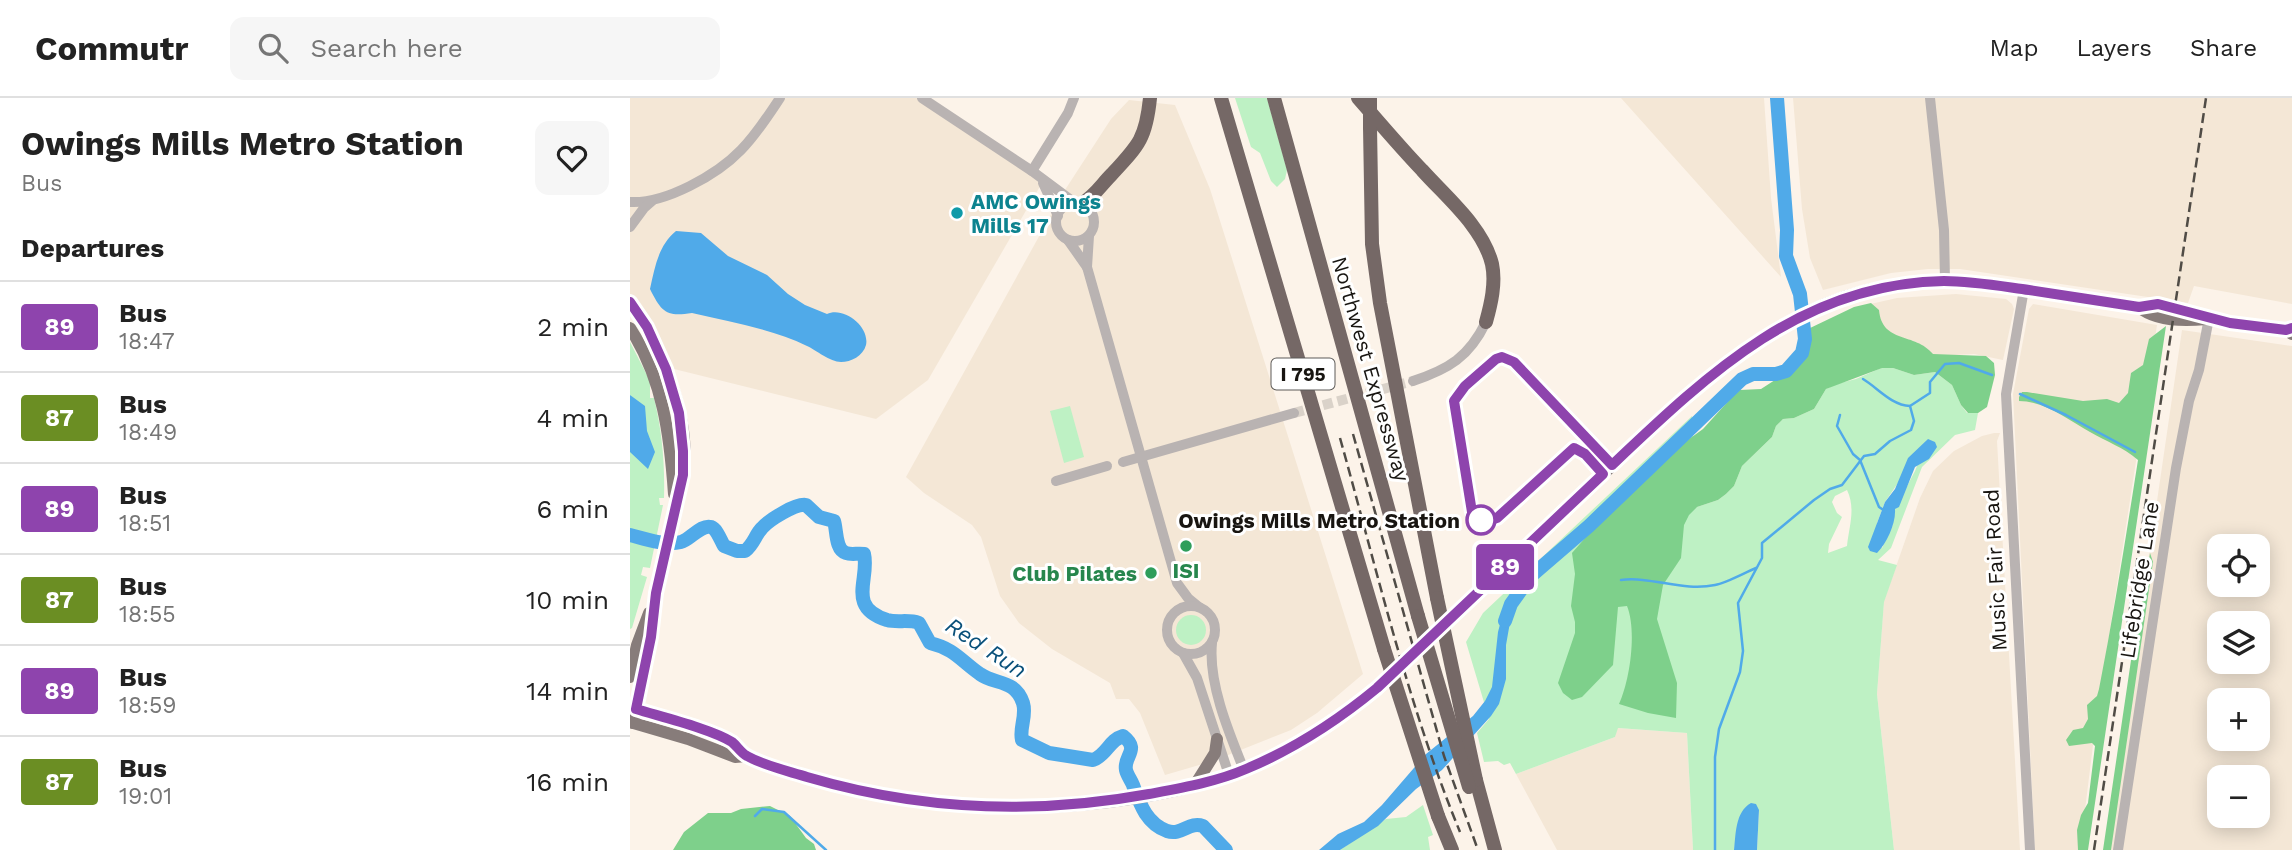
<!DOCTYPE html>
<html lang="en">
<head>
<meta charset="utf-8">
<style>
	:root { --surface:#fff; --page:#f6f6f6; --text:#222; --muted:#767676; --line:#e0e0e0 }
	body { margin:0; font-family:"Work Sans",sans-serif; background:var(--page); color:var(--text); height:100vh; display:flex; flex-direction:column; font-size:26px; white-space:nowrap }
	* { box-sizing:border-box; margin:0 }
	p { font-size:23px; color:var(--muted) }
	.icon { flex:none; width:38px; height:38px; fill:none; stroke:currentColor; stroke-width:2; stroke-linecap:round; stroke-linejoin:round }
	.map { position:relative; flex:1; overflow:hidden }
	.details { display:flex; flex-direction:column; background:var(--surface); width:630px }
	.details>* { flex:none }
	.badge { padding:0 14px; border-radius:5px; font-size:24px; line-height:46px }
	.tools { position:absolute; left:1577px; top:436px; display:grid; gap:14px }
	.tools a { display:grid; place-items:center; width:63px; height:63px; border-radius:14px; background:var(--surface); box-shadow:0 4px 18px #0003; font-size:35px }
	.map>.badge { position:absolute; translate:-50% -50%; box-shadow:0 0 0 4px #fff }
	h2 { padding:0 21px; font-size:26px; line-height:63px }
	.round { display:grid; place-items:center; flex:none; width:74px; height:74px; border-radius:14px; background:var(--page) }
	.overview { display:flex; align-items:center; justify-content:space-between; height:119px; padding:0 21px }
	h1 { font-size:33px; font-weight:700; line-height:52px }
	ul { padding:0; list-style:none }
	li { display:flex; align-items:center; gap:21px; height:91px; padding:0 21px; border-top:2px solid var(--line) }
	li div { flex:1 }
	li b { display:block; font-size:26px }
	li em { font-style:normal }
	li .badge { min-width:77px; font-weight:700; text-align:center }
	header { display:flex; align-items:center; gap:42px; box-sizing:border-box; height:98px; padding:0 35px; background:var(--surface); border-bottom:2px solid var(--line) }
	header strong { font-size:33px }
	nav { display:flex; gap:38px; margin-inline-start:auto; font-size:24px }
	.search { width:490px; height:63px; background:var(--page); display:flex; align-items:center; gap:18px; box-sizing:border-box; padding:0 24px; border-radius:14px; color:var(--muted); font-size:26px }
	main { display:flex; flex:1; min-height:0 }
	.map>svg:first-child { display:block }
	.built { fill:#f4e7d6; fill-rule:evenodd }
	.green { fill:#bef1c4; fill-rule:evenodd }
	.forest { fill:#7ed08b }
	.water { fill:#50aae9 }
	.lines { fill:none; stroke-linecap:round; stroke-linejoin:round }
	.stream { stroke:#50aae9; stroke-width:2.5 }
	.river { stroke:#50aae9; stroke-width:14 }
	.minor-tunnel { stroke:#dad2c9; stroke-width:10; stroke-dasharray:10 5; stroke-linecap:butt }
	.minor { stroke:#b9b3b2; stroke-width:10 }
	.major { stroke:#877c7a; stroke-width:12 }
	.highway { stroke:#756866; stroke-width:14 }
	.rail { stroke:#504c46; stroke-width:2.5; stroke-dasharray:10 5; stroke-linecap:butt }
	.highway-bridge { stroke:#756866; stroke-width:14 }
	.line-casing { stroke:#fff; stroke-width:16 }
	.line { stroke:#8e44ad; stroke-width:10 }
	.culture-dot { fill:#0f9aa8; stroke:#fff; stroke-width:2.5 }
	.stop-dot { fill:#fff; stroke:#8e44ad; stroke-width:3.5 }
	.leisure-dot { fill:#2e9e5b; stroke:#fff; stroke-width:2.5 }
	.labels { text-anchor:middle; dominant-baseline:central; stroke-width:6; stroke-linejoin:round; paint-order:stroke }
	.shield { fill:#fff; stroke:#5d5b58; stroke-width:2 }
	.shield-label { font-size:19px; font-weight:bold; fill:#181511 }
	.culture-label { font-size:21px; font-weight:bold; fill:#0d838f; stroke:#fff; text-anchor:start }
	.street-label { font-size:21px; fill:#181511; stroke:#fff }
	.stop-label { font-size:21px; font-weight:bold; fill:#181511; stroke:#fff; text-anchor:end }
	.leisure-label { font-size:21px; font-weight:bold; fill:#27864d; stroke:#fff }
	.water-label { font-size:23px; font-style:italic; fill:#09507a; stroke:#fff }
</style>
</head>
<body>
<header>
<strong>Commutr</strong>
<div class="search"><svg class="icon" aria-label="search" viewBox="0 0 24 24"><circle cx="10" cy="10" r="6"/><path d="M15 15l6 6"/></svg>Search here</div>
<nav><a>Map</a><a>Layers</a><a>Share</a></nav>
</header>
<main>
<section class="details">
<div class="overview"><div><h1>Owings Mills Metro Station</h1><p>Bus</p></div><a class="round"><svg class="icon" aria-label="heart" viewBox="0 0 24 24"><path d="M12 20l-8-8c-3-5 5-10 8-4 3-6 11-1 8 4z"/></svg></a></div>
<h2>Departures</h2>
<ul>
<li><span class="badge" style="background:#8e44ad;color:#fff">89</span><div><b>Bus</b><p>18:47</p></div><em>2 min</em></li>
<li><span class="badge" style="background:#6b8e23;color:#fff">87</span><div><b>Bus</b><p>18:49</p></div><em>4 min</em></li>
<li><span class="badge" style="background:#8e44ad;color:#fff">89</span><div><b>Bus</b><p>18:51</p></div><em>6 min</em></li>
<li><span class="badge" style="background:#6b8e23;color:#fff">87</span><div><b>Bus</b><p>18:55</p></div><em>10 min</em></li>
<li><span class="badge" style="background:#8e44ad;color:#fff">89</span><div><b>Bus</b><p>18:59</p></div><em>14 min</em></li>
<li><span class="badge" style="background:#6b8e23;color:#fff">87</span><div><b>Bus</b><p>19:01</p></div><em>16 min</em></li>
</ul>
</section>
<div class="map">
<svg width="1662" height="752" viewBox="0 0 1662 752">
	<rect width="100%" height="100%" fill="#fcf3e9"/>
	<!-- built -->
	<g class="built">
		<path d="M0 0H299L416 78 298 282 246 321 40 270 0 199Z"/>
		<path d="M991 0H1134L1141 100 1151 179Z"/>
		<path d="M1163 0H1662V206L1564 188 1558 205 1330 171H1298L1261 175 1193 192 1180 160 1172 111Z"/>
		<path d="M499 2 545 7 580 91 733 576 687 615 661 632 583 663 535 677 510 615 499 601H486L480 585 422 551 389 525 370 498 351 439 342 427 294 395 276 379 433 95 481 21Z"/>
		<path d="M1326 196 1376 201 1382 206 1384 211 1373 262 1344 256 1230 262 1236 207 1267 200Z"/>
		<path d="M1403 206 1527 227 1466 623 1450 752H1405L1383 296 1399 211Z"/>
		<path d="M1552 232 1662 248V752H1476ZM1589 448H1628V486H1589ZM1589 525H1628V564H1589ZM1589 602H1628V640H1589ZM1589 679H1628V718H1589Z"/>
		<path d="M1364 335H1370L1367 343 1390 752H1264L1247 596 1254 503 1290 400 1303 373 1324 353 1352 338Z"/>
		<path d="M987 630 1057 635 1063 752H927L886 676 985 639Z"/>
	</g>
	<!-- green -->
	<g class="green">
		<path d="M605 0H637L657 72 655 81 647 89 641 83 630 55 621 49Z"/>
		<path d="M0 244 20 283V300H24C32 333 35 365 34 400H29L30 407H33L20 470 13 469 11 477 17 479 2 530 0 531V307L5 303 0 297Z"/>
		<path d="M1251 270H1263L1284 277 1305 274 1322 287 1331 307 1337 315H1348L1345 332 1325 337 1292 369 1261 450 1248 462 1267 467 1254 504 1247 596 1264 752H1127L1129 712 1109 720 1104 752H1063L1057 635 988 630 985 639 886 676 880 665 874 667 868 663 854 664 847 635 859 621 836 544 853 515 1062 318 1067 409 1088 402 1096 396 1104 388 1112 368 1142 339 1146 328 1153 321 1164 320 1184 311 1196 291 1206 286 1226 281ZM1298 341 1285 373 1265 411 1262 429 1252 450 1247 425 1255 404ZM1217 392C1226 411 1219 428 1217 448L1198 455 1199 446 1212 419 1207 415 1202 404 1205 398Z"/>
		<path d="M440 308 454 359 434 365 420 313Z"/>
		<circle cx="561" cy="532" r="15"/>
		<path d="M793 707 803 737 798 739 800 752H710L756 721 776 719Z"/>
	</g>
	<!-- forest -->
	<g class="forest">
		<path d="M1241 205 1249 212C1252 246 1285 234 1303 256L1356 258 1364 265 1365 277 1357 309 1348 315H1338L1331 307 1322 287 1305 274 1284 277 1263 270H1252L1196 291 1184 311 1164 320 1153 321 1146 328 1142 339 1112 368 1104 388 1096 396 1088 402 1067 409 1059 417 1054 427 1051 460 1033 487 1027 521 1047 585 1046 620 1018 615 989 606C1000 582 1007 533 997 508L988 509 983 567 952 599 942 602 933 595 928 585 945 535V524L941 508 945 476 942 455 985 406 1001 394 1016 372 1073 331 1102 299 1110 292 1131 291 1167 268 1174 259 1178 231 1224 209Z"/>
		<path d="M1536 228 1458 752H1448L1447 732 1451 717 1458 705 1465 648 1462 645 1439 648 1436 642 1443 632 1453 630 1458 621 1457 607 1467 598 1469 591C1484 515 1496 438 1508 362 1493 349 1477 344 1460 334 1438 322 1415 303 1389 303V299L1392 294H1397L1453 303 1477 301 1489 305 1498 295 1501 275 1513 267 1519 241Z"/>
		<path d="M1520 455 1523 464 1481 752H1473L1504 542 1509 526Z"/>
		<path d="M140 708 160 718 176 740 184 746 186 752H43L54 734 78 715H101L111 711Z"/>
	</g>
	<!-- water -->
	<g class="water">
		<path d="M46 133 71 135 98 158 137 177 158 196 175 207 197 216C213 208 240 228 236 247 233 258 221 264 211 264 200 264 186 252 177 248 142 231 100 224 62 215 37 219 32 215 20 191 25 169 28 148 46 133Z"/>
		<path d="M0 297 15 308 17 333 25 354 18 371 0 354Z"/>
		<path d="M1298 341 1305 344 1307 349 1299 361 1285 369 1269 409 1265 411C1266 425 1257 445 1247 455L1240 453 1238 449 1255 404 1265 391 1278 360Z"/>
		<path d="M881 506 882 513 876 547V581L869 606 861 618 812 672 786 691 748 728 710 752H689L708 736 734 724 752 707 796 656 843 618 855 603 862 589 868 534 874 511Z"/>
		<path d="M1121 705 1126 706 1129 712 1127 752H1104C1106 736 1105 714 1121 705Z"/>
	</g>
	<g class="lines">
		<!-- stream -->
		<g class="stream">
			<path d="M1233 281C1248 290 1261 307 1280 308"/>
			<path d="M1390 296 1436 317 1505 354"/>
			<path d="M1210 317 1207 328 1223 356 1230 362 1249 409 1255 413"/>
			<path d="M991 482C1022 478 1053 494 1085 487 1096 485 1114 475 1126 470"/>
			<path d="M125 718 132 711 154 714 196 752"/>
			<path d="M1085 752V659L1089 631 1110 574 1113 553 1108 505 1132 460V445L1184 402 1200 391 1212 387 1234 358 1245 356 1260 343 1281 332 1284 323 1280 308 1300 295V284L1315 266 1329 265 1362 277"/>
		</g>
		<!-- river -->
		<g class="river">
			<path d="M0 437C15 441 35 448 51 444 60 442 71 426 81 429 87 431 91 443 94 448L107 453H115C124 446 125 437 132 430 139 422 166 405 176 407L189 419 204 423C207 432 205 452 216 455 221 457 228 455 234 456 240 481 216 509 257 522 268 525 278 521 289 525L300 545C325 551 331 563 350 576 365 587 385 581 393 605 397 618 389 630 392 642L419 655 463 662C477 657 479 642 493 638 511 652 493 658 496 672 497 677 501 682 503 687 510 706 516 725 537 733 552 738 559 723 573 728L596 752"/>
			<path d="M875 523 881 506 901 478 959 428 1112 281 1123 276H1146L1156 273 1172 255 1175 241 1170 196 1156 158 1157 132 1147 0"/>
		</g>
		<!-- minor-tunnel -->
		<path class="minor-tunnel" d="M664 315 783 283"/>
		<!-- minor -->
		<g class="minor">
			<path d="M292 0 402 73 445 105"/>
			<path d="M1300 0 1314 132 1315 183"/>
			<path d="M402 73 438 15 444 0"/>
			<path d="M413 85 428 118"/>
			<path d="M0 104C35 106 87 77 111 52 126 37 138 18 150 0"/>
			<circle cx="445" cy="124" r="19"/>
			<path d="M0 129 14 110 22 103"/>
			<path d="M459 138 457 169 547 485 558 500 569 509"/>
			<path d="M438 142 457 169"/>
			<path d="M1394 191 1376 296 1400 752"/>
			<path d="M783 283C819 271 839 259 856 224"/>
			<path d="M493 364 664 315"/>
			<path d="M426 383 477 368"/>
			<circle cx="561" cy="532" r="24"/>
			<path d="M582 545C578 585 599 635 614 672"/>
			<path d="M553 555 567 580 599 677"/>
			<path d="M1488 752 1546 370 1559 303 1569 272 1579 220"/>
		</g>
		<!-- major -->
		<g class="major">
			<path d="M0 204C33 248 62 324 53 379 46 418 33 455 27 494 19 538 13 582 3 625"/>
			<path d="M1509 209C1525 223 1556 223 1576 221"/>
			<path d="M0 230C33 281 40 338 44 396"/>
			<path d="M0 579 7 547 19 515"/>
			<path d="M0 609C32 619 68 627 97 642 105 646 110 653 117 658 129 665 145 668 158 672 216 693 280 705 342 708 430 713 529 704 612 673 702 639 769 570 837 505 893 452 949 399 1005 346 1072 282 1145 215 1238 192 1327 170 1421 195 1509 209L1529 206 1599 225 1656 232 1662 236"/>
			<path d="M0 624 58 641 105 659 116 658"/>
			<path d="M565 687 585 655 587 641"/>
		</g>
		<!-- highway -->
		<g class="highway">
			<path d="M591 0 754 551"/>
			<path d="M644 0 788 518"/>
			<path d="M728 0C749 24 770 49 792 72 816 99 853 129 862 166 866 185 861 206 856 224"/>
			<path d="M740 29 742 146 750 205 807 500"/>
			<path d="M451 106C465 98 471 87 482 76 509 47 516 40 520 0"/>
			<path d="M846 682 865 752"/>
			<path d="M808 718 822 752"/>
		</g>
		<!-- rail -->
		<g class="rail">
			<path d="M723 336 814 658 848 752"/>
			<path d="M710 340C747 472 778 608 830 734"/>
			<path d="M1464 752 1576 0"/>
		</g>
		<!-- highway-bridge -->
		<g class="highway-bridge">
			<path d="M740 0V29"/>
			<path d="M807 500 846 682"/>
			<path d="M788 518 839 689"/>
			<path d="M754 551 808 718"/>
		</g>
	</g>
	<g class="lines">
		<!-- line casing -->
		<g class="line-casing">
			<path id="line" d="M0 204 17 229 36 271 49 315 53 353V377L26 495 21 539 6 611C32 619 81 631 102 644 107 648 111 655 117 658 135 668 158 673 177 679 289 712 405 717 519 696 551 690 586 684 616 671 664 651 707 623 747 590L973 376 955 356 944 350 867 420C856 425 850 421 842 414L824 303 835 288 866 261 872 259 884 264 982 367C1078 276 1173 185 1314 183 1342 183 1370 188 1399 192 1436 198 1472 203 1509 209L1528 206 1600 225 1656 232 1662 230"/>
		</g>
		<!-- line -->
		<use href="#line" class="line"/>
	</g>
	<!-- markers -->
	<circle class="culture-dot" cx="327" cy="115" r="7"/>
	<circle class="stop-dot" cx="851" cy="422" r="14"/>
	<g class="leisure-dot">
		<circle cx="556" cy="448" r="7"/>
		<circle cx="521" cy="475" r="7"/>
	</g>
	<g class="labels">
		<!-- shield labels -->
		<rect class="shield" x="641.5" y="260.5" width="63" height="31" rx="5"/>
		<g class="shield-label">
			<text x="673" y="276">I 795</text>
		</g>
		<!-- culture labels -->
		<g class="culture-label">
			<text x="341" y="103">AMC Owings<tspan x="341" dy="24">Mills 17</tspan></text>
		</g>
		<!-- street labels -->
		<g class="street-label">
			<text transform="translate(741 271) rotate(74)">Northwest Expressway</text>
			<text transform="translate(1365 472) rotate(-93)">Music Fair Road</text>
			<text transform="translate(1509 482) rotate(-81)">Lifebridge Lane</text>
		</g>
		<!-- stop labels -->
		<g class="stop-label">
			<text x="830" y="422">Owings Mills Metro Station</text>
		</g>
		<!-- leisure labels -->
		<g class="leisure-label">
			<text x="556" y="472">ISI</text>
			<text x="507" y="475" text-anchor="end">Club Pilates</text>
		</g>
		<!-- water labels -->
		<g class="water-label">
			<text transform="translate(356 550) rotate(33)">Red Run</text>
		</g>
	</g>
</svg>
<div class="tools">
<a><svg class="icon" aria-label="locate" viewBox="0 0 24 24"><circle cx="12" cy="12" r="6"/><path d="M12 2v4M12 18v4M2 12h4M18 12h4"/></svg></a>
<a><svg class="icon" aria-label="layers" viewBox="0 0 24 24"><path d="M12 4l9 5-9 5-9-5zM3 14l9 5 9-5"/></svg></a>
<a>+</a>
<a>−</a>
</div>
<b class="badge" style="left:875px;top:469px;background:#8e44ad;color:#fff">89</b>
</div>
</main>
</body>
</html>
